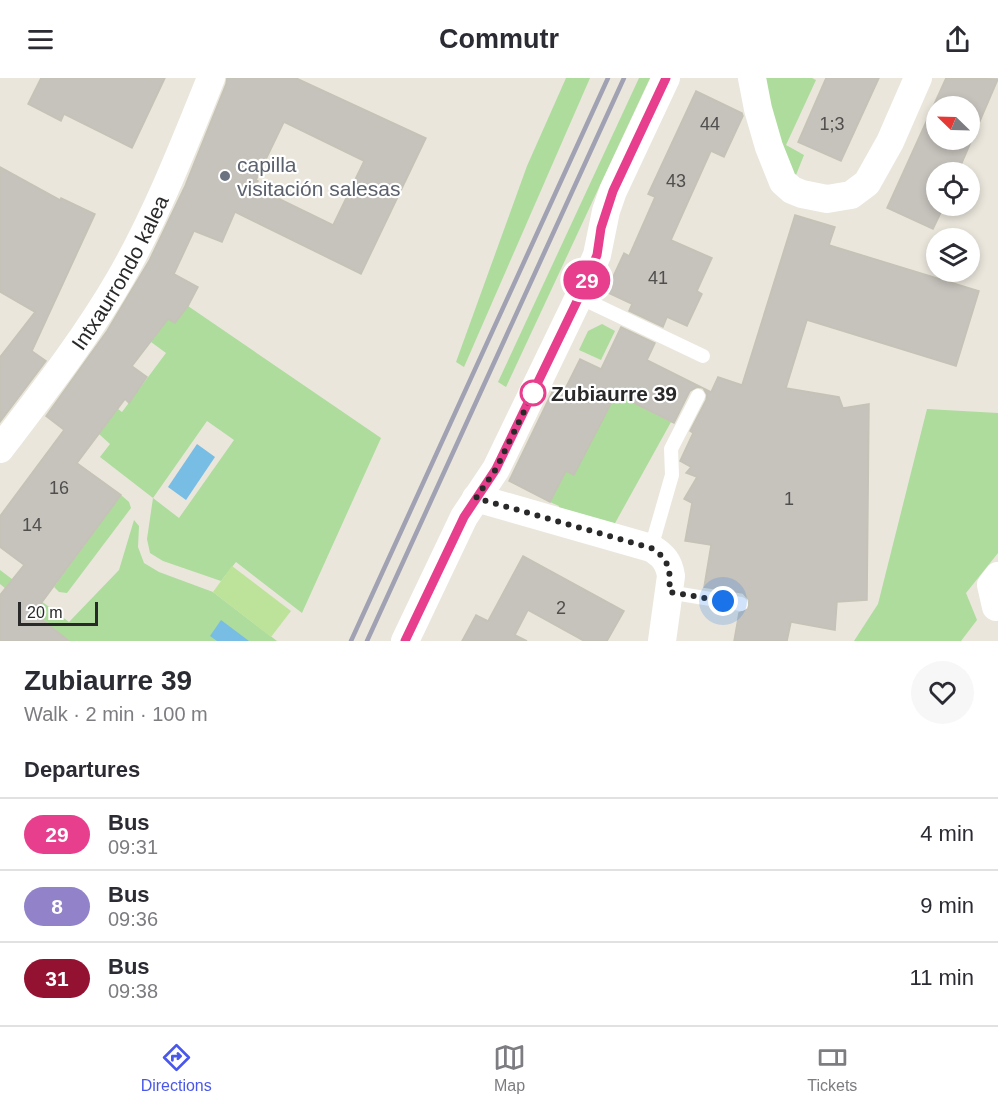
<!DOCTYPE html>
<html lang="en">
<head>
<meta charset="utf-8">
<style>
	:root { --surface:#fff; --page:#f7f7f7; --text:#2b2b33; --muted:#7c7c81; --line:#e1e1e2; --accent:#4a58ea }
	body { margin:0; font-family:Arial,sans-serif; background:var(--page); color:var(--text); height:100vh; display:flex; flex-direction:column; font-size:22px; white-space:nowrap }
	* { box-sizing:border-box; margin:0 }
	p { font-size:20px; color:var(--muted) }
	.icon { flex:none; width:33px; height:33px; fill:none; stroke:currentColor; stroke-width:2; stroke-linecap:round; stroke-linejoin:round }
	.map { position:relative; height:563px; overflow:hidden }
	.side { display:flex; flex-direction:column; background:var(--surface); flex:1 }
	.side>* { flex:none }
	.badge { padding:0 12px; border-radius:20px; font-size:21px; line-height:39px }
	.needle { width:39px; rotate:293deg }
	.buttons { position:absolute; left:926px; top:18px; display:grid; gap:12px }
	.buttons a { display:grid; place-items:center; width:54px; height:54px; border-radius:50%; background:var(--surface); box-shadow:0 3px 9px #0003; font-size:30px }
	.scale { position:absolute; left:18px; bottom:15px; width:80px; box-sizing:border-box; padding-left:6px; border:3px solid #292929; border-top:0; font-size:16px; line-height:21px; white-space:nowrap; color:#292929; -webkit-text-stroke:4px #fff; paint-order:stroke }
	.you { position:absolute; width:30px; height:30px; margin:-15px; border:4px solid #fff; border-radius:50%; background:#1a73e8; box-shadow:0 0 0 9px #1a73e833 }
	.map>.badge { position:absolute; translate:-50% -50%; box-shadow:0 0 0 3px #fff }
	h2 { padding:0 24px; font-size:22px; line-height:54px }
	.round { display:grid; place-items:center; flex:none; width:63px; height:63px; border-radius:32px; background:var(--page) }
	.overview { display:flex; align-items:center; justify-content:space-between; height:102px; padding:0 24px }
	h1 { font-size:28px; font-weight:700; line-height:45px }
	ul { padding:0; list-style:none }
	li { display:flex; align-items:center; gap:18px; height:72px; padding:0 24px; border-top:2px solid var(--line) }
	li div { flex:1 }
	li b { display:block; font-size:22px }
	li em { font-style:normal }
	li .badge { min-width:66px; font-weight:700; text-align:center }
	header { display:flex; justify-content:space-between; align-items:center; height:78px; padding:0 24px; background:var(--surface); font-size:27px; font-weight:700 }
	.menu { display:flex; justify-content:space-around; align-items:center; height:84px; border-top:2px solid var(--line); background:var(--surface); font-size:16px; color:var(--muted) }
	.menu a { display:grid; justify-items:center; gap:3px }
	.menu .on { color:var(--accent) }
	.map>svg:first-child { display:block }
	.green { fill:#addc9d; fill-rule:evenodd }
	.pitch { fill:#bde39a }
	.water { fill:#78bde4 }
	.building { fill:#c6c2bc; stroke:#c5c2b6; stroke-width:1.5; fill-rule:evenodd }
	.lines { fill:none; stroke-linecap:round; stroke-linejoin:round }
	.lane { stroke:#fff; stroke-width:14 }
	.street { stroke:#fff; stroke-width:28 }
	.rail { stroke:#a0a1b2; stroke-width:4.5 }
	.line-casing { stroke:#fff; stroke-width:14 }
	.line { stroke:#e73f8d; stroke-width:9 }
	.walk { stroke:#292929; stroke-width:6; stroke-dasharray:0 10.8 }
	.worship-dot { fill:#6b7280; stroke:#fff; stroke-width:2 }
	.stop-dot { fill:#fff; stroke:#e73f8d; stroke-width:3 }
	.labels { text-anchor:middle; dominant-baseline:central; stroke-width:4.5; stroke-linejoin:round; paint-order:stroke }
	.number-label { font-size:18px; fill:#504f4e }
	.worship-label { font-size:21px; fill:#5b616d; stroke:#fff; text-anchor:start }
	.street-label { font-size:21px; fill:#292929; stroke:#fff }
	.stop-label { font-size:21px; font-weight:bold; fill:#292929; stroke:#fff; text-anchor:start }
</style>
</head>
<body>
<header><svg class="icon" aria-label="menu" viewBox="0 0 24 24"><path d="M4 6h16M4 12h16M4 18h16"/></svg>Commutr<svg class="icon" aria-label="share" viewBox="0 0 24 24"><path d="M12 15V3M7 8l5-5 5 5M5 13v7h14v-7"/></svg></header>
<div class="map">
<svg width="998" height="563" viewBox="0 0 998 563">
	<rect width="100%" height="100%" fill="#eae6dc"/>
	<!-- green -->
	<g class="green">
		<path d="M566 0H590L464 289 456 284 527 88Z"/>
		<path d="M639 0H650L506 309 498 304Z"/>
		<path d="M759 0H812L816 2 786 67 804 77 794 102Z"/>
		<path d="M188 228 381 360 302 535 236 484 221 503 163 483 150 475 147 461 153 420 100 379 110 366 99 356 118 331 122 334 166 275 151 264 168 241 175 245ZM207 343 234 362 179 440 153 420Z"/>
		<path d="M602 246 615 253 601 282 579 272 588 253Z"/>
		<path d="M621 305 626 321 671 344 614 447 558 431 559 428 550 424 566 393 574 397 592 361 593 330 606 336Z"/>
		<path d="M927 331 998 335V475L966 515 977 542 961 563H854L878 526Z"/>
		<path d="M121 417 129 424 131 430 67 515 59 514 54 509Z"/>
		<path d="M134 442 139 448 138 469 144 485 159 494 213 514 277 563H69L0 506V492L69 544 119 492Z"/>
	</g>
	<!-- pitch -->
	<path class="pitch" d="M232 488 291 533 271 559 213 514Z"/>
	<!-- water -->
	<g class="water">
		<path d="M197 366 215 379 186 422 168 409Z"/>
		<path d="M221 542 249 563H217L210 558Z"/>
	</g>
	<!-- building -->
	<g class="building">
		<path d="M41 0H165L132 70 64 36 61 43 28 26Z"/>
		<path d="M227 0H296L426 60 361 196 235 134 222 164 194 153 174 196 198 209 188 228 175 245 168 241 132 288 147 299 129 325 125 321 77 385 121 417 34 535 69 563H0V517L24 487 0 469V438L64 352 46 338 107 253 149 183 185 108 226 6ZM284 44 364 83 333 147 255 109 258 103 256 102Z"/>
		<path d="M826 0H879L841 83 798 64Z"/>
		<path d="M946 0 998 1 958 94H936V128H944L933 151 887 130ZM936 28H969V62H936Z"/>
		<path d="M696 13 742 35 743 38 724 79 711 73 671 162 712 180 697 213 702 216 687 248 667 239 663 249 629 233 632 226 606 214 624 175 629 178 655 119 648 116Z"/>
		<path d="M0 89 60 122 61 120 95 136 32 273 46 283 0 344V279L35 234 0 214Z"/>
		<path d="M795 137 835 149 829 167 979 213 956 288 807 242 786 310 839 319 843 330 869 326 867 522 837 524 835 552 791 544 787 563H734L739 535 748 531 749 522 743 515 704 509 711 467 685 463 692 425 684 421 697 399 686 395 691 389 680 383 693 355 690 353 706 322 707 317 703 310 697 309 690 313 674 345 616 316 574 397 566 393 550 424 509 403 554 310 563 315 580 281 601 291 621 249 655 265 647 282 711 314 718 299 742 307Z"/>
		<path d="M523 478 624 533 607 563H584L528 532 515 557 527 563H462L476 537 488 543Z"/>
	</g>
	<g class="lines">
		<!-- lane -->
		<g class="lane">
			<path d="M579 219 703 278"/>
			<path d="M651 470 672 397 671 371 698 318"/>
			<path d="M668 514 741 526"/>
		</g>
		<!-- street -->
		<g class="street">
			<path d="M752 0 758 31 769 69 783 104 792 112 802 116 827 121 851 117 867 105 890 64 918 0"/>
			<path id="s1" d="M0 371C42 316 86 260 121 199 157 136 184 67 211 0"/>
			<path d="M476 420 651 470C663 477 669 484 671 498L662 563"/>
			<path d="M996 529 991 507 998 498"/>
			<path d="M405 563 464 439 496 391 579 219 597 177 606 133 613 113 666 0"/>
		</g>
		<!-- rail -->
		<g class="rail">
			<path d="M351 563 608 0"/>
			<path d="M367 563 624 0"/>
		</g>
	</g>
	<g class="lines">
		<!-- line casing -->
		<g class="line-casing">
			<path id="line" d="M405 563 464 439 496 391 579 219 597 177 601 150 613 113 666 0"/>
		</g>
		<!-- line -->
		<use href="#line" class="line"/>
		<!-- walk -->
		<path class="walk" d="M533 315 496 391 476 420 651 470C670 481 671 494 669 514L723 523"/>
	</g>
	<!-- markers -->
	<circle class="worship-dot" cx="225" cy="98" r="6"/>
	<circle class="stop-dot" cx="533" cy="315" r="12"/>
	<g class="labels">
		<!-- number labels -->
		<g class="number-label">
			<text x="710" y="46">44</text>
			<text x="832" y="46">1;3</text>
			<text x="676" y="103">43</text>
			<text x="658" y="200">41</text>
			<text x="59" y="410">16</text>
			<text x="789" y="421">1</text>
			<text x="32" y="447">14</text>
			<text x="561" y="530">2</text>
		</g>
		<!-- worship labels -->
		<g class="worship-label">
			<text x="237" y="86">capilla<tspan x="237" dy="24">visitación salesas</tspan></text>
		</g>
		<!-- street labels -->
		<g class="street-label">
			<text stroke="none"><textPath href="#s1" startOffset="214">Intxaurrondo kalea</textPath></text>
		</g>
		<!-- stop labels -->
		<g class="stop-label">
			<text x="551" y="315">Zubiaurre 39</text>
		</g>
	</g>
</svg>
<div class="buttons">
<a><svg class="needle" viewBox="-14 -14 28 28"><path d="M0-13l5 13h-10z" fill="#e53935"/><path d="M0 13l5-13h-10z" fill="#7c7c81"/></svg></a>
<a><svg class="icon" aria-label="locate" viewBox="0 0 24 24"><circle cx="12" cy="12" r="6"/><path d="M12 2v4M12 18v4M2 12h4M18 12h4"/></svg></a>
<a><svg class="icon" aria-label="layers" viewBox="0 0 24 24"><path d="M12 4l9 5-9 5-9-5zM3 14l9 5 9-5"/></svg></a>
</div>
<div class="scale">20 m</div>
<div class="you" style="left:723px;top:523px"></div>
<b class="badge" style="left:587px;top:202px;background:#e73f8d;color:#fff">29</b>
</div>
<section class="side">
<div class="overview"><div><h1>Zubiaurre 39</h1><p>Walk · 2 min · 100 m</p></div><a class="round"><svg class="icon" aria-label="heart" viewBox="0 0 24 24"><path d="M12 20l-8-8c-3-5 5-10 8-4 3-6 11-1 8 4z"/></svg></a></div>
<h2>Departures</h2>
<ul>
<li><span class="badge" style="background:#e73f8d;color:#fff">29</span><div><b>Bus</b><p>09:31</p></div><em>4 min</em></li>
<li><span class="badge" style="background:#9182c9;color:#fff">8</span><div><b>Bus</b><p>09:36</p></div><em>9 min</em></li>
<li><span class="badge" style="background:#941231;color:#fff">31</span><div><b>Bus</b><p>09:38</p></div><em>11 min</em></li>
</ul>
</section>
<nav class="menu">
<a class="on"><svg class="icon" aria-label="directions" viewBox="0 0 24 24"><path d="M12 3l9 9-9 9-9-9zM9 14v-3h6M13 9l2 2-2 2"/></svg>Directions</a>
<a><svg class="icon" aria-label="map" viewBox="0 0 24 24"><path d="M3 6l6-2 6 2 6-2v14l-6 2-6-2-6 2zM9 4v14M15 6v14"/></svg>Map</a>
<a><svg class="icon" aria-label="tickets" viewBox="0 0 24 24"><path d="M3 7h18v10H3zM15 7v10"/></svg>Tickets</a>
</nav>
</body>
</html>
